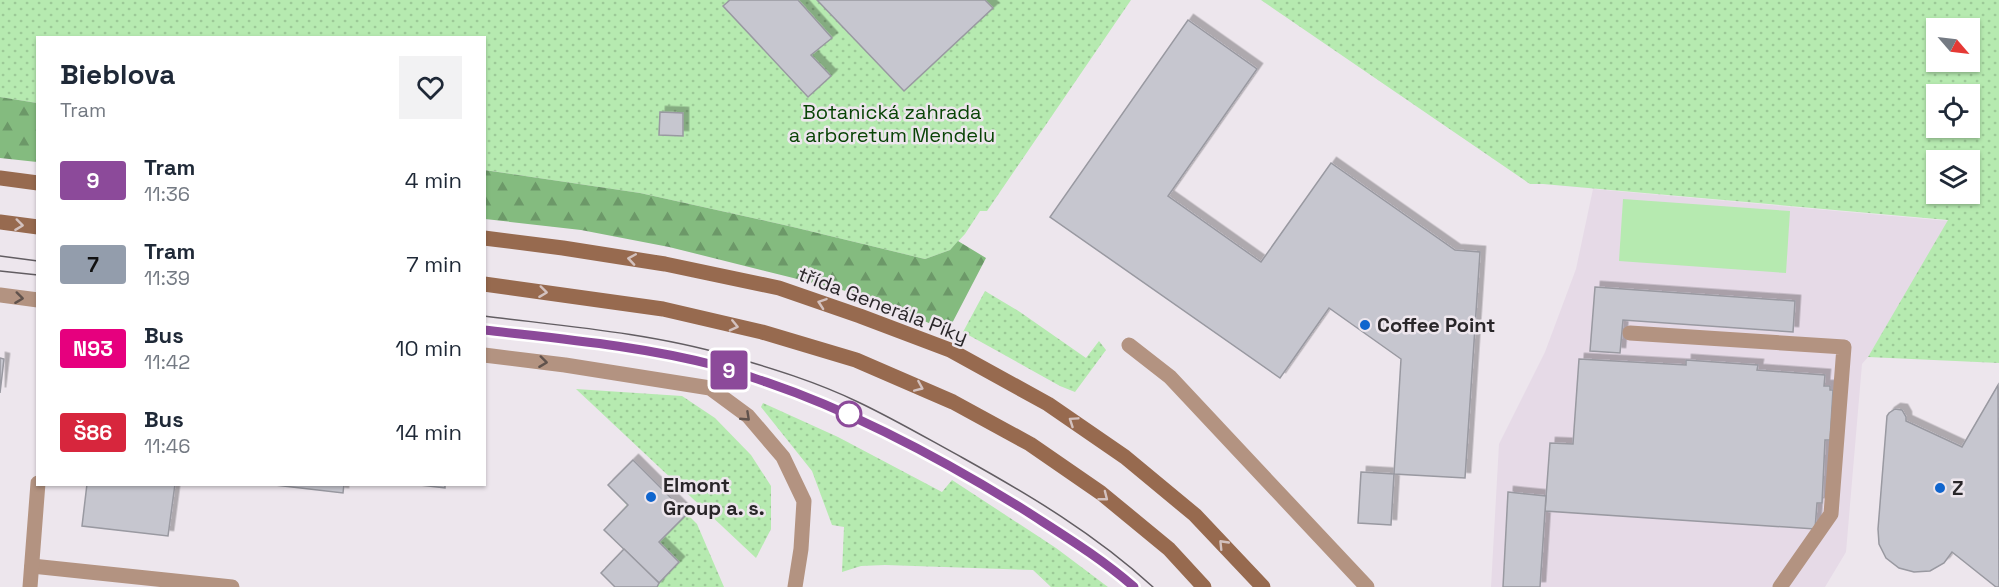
<!DOCTYPE html>
<html lang="en">
<head>
<meta charset="utf-8">
<style>
	:root { --surface:#fff; --page:#f2f2f3; --text:#1f2937; --muted:#747a83 }
	body { margin:0; font-family:"Space Grotesk",sans-serif; background:var(--page); color:var(--text); height:100vh; display:flex; flex-direction:column; font-size:22px; white-space:nowrap }
	* { box-sizing:border-box; margin:0 }
	p { font-size:20px; color:var(--muted) }
	.icon { flex:none; width:33px; height:33px; fill:none; stroke:currentColor; stroke-width:2; stroke-linecap:round; stroke-linejoin:round }
	.map { position:relative; flex:1; overflow:hidden }
	.side { position:absolute; left:36px; top:36px; width:450px; height:450px; display:flex; flex-direction:column; background:var(--surface); border-radius:0px; box-shadow:0 2px 4px #0004 }
	.side>* { flex:none }
	.badge { padding:0 12px; border-radius:4px; font-size:21px; line-height:39px }
	.needle { width:39px; rotate:118deg }
	.buttons { position:absolute; left:1926px; top:18px; display:grid; gap:12px }
	.buttons a { display:grid; place-items:center; width:54px; height:54px; border-radius:0px; background:var(--surface); box-shadow:0 2px 4px #0004; font-size:30px }
	.map>.badge { position:absolute; translate:-50% -50%; box-shadow:0 0 0 3px #fff }
	.round { display:grid; place-items:center; flex:none; width:63px; height:63px; border-radius:0px; background:var(--page) }
	.head { display:flex; align-items:center; justify-content:space-between; height:102px; padding:0 24px }
	h1 { font-size:28px; font-weight:700; line-height:45px }
	ul { padding:0; list-style:none }
	li { display:flex; align-items:center; gap:18px; height:84px; padding:0 24px }
	li div { flex:1 }
	li b { display:block; font-size:22px }
	li em { font-style:normal }
	li .badge { min-width:66px; font-weight:700; text-align:center }
	.map>svg:first-child { display:block }
	.built { fill:#e6dae7 }
	.grass { fill:url(#grass-dots); fill-rule:evenodd }
	.forest { fill:url(#forest-firs) }
	.pitch { fill:#b6eab0 }
	.building { fill:#c6c6cf; stroke:#9999a1; stroke-width:1.5; filter:url(#shadow) }
	.lines { fill:none; stroke-linecap:round; stroke-linejoin:round }
	.service { stroke:#b39381; stroke-width:15 }
	.minor { stroke:#b39381; stroke-width:15 }
	.secondary { stroke:#976a4f; stroke-width:15 }
	.tram { stroke:#625d62; stroke-width:1.5 }
	.oneway { stroke:#d3c1be }
	.oneway2 { stroke:#60524c }
	.line-casing { stroke:#fff; stroke-width:14 }
	.line { stroke:#8c4a9a; stroke-width:9 }
	.poi-dot { fill:#0f65ce; stroke:#ede6ed; stroke-width:2 }
	.stop-dot { fill:#fff; stroke:#8c4a9a; stroke-width:3 }
	.labels { text-anchor:middle; dominant-baseline:central; stroke-width:5; stroke-linejoin:round; paint-order:stroke }
	.park-label { font-size:20px; fill:#094406; stroke:#ede6ed }
	.street-label { font-size:20px; fill:#292629; stroke:#ede6ed }
	.poi-label { font-size:20px; font-weight:bold; fill:#292629; stroke:#ede6ed; text-anchor:start }
</style>
</head>
<body>
<div class="map">
<svg width="1999" height="587" viewBox="0 0 1999 587">
	<defs>
		<pattern id="grass-dots" width="8" height="8" patternUnits="userSpaceOnUse" patternTransform="scale(1.5)"><rect width="8" height="8" fill="#b6eab0"/><path d="M2 2h.1M6 6h.1" fill="none" stroke="#9cc997" stroke-width="1.8" stroke-linecap="round"/></pattern>
		<pattern id="forest-firs" width="22" height="20" patternUnits="userSpaceOnUse" patternTransform="scale(1.5)"><rect width="22" height="20" fill="#84bb7f"/><path d="M5 1l3.5 6h-7zM16 11l3.5 6h-7z" fill="#6c9868"/></pattern>
		<filter id="shadow"><feDropShadow dx="5.5" dy="-5.5" stdDeviation="0" flood-color="#0004"/></filter>
	</defs>
	<rect width="100%" height="100%" fill="#ede6ed"/>
	<!-- built -->
	<path class="built" d="M1593 189 1949 221 1868 357 1862 364 1846 552 1825 587H1491L1499 444 1545 352 1576 269Z"/>
	<!-- grass -->
	<g class="grass">
		<path d="M0 0H1131L987 211H980L965 234 950 250 925 259 793 227 640 193 485 170 484 38H38L37 103 0 97Z"/>
		<path d="M1261 0H1999V363L1868 357 1948 220 1543 184H1530ZM1936 28H1970V62H1936ZM1936 94H1970V128H1936ZM1970 160V194H1936V160Z"/>
		<path d="M985 291 1020 312 1086 358 1099 341 1106 350 1075 392 1060 386 963 332Z"/>
		<path d="M576 389 682 396 715 418 751 455 771 486V529L756 558Z"/>
		<path d="M763 403 838 437 942 492 952 480 1056 548 1108 587H1051L1033 570 885 565 861 566 842 572 844 527 832 525 812 471 761 407Z"/>
		<path d="M633 460 697 524 724 587H657L659 583 604 530 627 505 608 485Z"/>
	</g>
	<!-- forest -->
	<g class="forest">
		<path d="M0 97 37 103V162L0 158Z"/>
		<path d="M484 170 640 193 793 227 925 259 950 250 958 241 986 258 948 331 862 295 669 247 581 230 485 219Z"/>
	</g>
	<!-- pitch -->
	<path class="pitch" d="M1623 199 1790 211 1786 273 1619 261Z"/>
	<!-- building -->
	<g class="building">
		<path d="M730 0H798L832 38 811 55 831 76 808 97 723 6Z"/>
		<path d="M817 0H985L993 8 904 91Z"/>
		<path d="M1188 20 1257 69 1168 196 1261 262 1331 163 1455 250 1480 252 1465 478 1394 474 1401 359 1329 308 1280 378 1050 217Z"/>
		<path d="M660 112 683 113V136L659 135Z"/>
		<path d="M1595 287 1795 301 1793 332 1623 320 1620 353 1590 351Z"/>
		<path d="M0 358 4 359 0 393Z"/>
		<path d="M1579 359 1686 365V360L1758 365 1757 370 1825 375 1824 386H1830V390H1833L1830 440H1825L1822 503H1817L1815 529 1545 511 1550 443 1573 444Z"/>
		<path d="M1998 385 1999 587H1996L1952 552 1944 563 1930 571 1914 572 1899 568 1886 558 1879 544 1878 529 1887 416 1889 413 1895 409 1902 410 1906 417V421L1962 447Z"/>
		<path d="M633 460 687 514 659 542 679 562 659 583 604 530 628 505 608 485Z"/>
		<path d="M1361 472 1394 474 1391 525 1358 523Z"/>
		<path d="M87 484H175L168 536 82 526Z"/>
		<path d="M266 484H344L343 493Z"/>
		<path d="M411 484H445V488Z"/>
		<path d="M1508 492 1546 496 1540 587H1503Z"/>
		<path d="M624 549 659 583 657 587H615L601 573Z"/>
	</g>
	<g class="lines">
		<!-- service -->
		<g class="service">
			<path d="M1630 333 1844 347 1831 514 1780 587"/>
			<path d="M1129 345 1170 377 1367 587"/>
			<path d="M32 566 232 587"/>
			<path d="M30 587 38 483"/>
		</g>
		<!-- minor -->
		<g class="minor">
			<path d="M0 295 38 300"/>
			<path d="M484 355 565 365 710 388 748 416 783 457 804 501 801 549 795 587"/>
		</g>
		<!-- secondary -->
		<g class="secondary">
			<path d="M0 178 38 183"/>
			<path d="M0 222 38 227"/>
			<path d="M484 238 563 248 665 264 779 288 860 316 950 350 1048 404 1125 457 1195 515 1263 587"/>
			<path d="M484 284 663 309 762 332 856 360 953 402 1030 444 1101 493 1169 549 1204 587"/>
		</g>
		<!-- tram -->
		<g class="tram">
			<path d="M0 256 38 261"/>
			<path d="M0 271 38 275"/>
			<path d="M484 316C563 326 650 333 726 355 771 368 817 382 858 402 894 419 928 439 963 458 1031 496 1095 534 1153 587"/>
			<path d="M484 330C562 340 642 346 718 366 733 370 747 376 761 381 835 406 903 441 971 479 1027 511 1086 544 1134 587"/>
		</g>
	</g>
	<!-- one-way arrows -->
	<defs><path id="oneway-chevron" d="M-2-3.5L2.5 0L-2 3.5" fill="none" stroke-width="1.6" stroke-linecap="round" stroke-linejoin="round" transform="scale(1.5)"/></defs>
	<g class="oneway">
		<use href="#oneway-chevron" transform="translate(19 225) rotate(7)"/>
		<use href="#oneway-chevron" transform="translate(632 259) rotate(-171)"/>
		<use href="#oneway-chevron" transform="translate(543 292) rotate(7)"/>
		<use href="#oneway-chevron" transform="translate(822 303) rotate(-161)"/>
		<use href="#oneway-chevron" transform="translate(734 326) rotate(13)"/>
		<use href="#oneway-chevron" transform="translate(919 387) rotate(23)"/>
		<use href="#oneway-chevron" transform="translate(1073 421) rotate(-146)"/>
		<use href="#oneway-chevron" transform="translate(1104 497) rotate(38)"/>
		<use href="#oneway-chevron" transform="translate(1223 544) rotate(-134)"/>
	</g>
	<g class="oneway2">
		<use href="#oneway-chevron" transform="translate(19 298) rotate(7)"/>
		<use href="#oneway-chevron" transform="translate(543 362) rotate(7)"/>
		<use href="#oneway-chevron" transform="translate(746 417) rotate(43)"/>
	</g>
	<g class="lines">
		<!-- line casing -->
		<g class="line-casing">
			<path id="line" d="M484 330C562 339 642 346 718 366 734 370 750 377 766 382 857 413 944 460 1026 511 1063 535 1101 558 1134 587"/>
		</g>
		<!-- line -->
		<use href="#line" class="line"/>
	</g>
	<!-- markers -->
	<g class="poi-dot">
		<circle cx="1365" cy="325" r="6"/>
		<circle cx="1940" cy="488" r="6"/>
		<circle cx="651" cy="497" r="6"/>
	</g>
	<circle class="stop-dot" cx="849" cy="414" r="12"/>
	<g class="labels">
		<!-- park labels -->
		<g class="park-label">
			<text x="892" y="112">Botanická zahrada<tspan x="892" dy="23">a arboretum Mendelu</tspan></text>
		</g>
		<!-- street labels -->
		<g class="street-label">
			<text transform="translate(883 305) rotate(21)">třída Generála Píky</text>
		</g>
		<!-- poi labels -->
		<g class="poi-label">
			<text x="1377" y="325">Coffee Point</text>
			<text x="663" y="485">Elmont<tspan x="663" dy="23">Group a. s.</tspan></text>
			<text x="1952" y="488">Z</text>
		</g>
	</g>
</svg>
<div class="buttons">
<a><svg class="needle" viewBox="-14 -14 28 28"><path d="M0-13l5 13h-10z" fill="#e53935"/><path d="M0 13l5-13h-10z" fill="#747a83"/></svg></a>
<a><svg class="icon" aria-label="locate" viewBox="0 0 24 24"><circle cx="12" cy="12" r="6"/><path d="M12 2v4M12 18v4M2 12h4M18 12h4"/></svg></a>
<a><svg class="icon" aria-label="layers" viewBox="0 0 24 24"><path d="M12 4l9 5-9 5-9-5zM3 14l9 5 9-5"/></svg></a>
</div>
<b class="badge" style="left:729px;top:370px;background:#8c4a9a;color:#fff">9</b>
<section class="side">
<div class="head"><div><h1>Bieblova</h1><p>Tram</p></div><a class="round"><svg class="icon" aria-label="heart" viewBox="0 0 24 24"><path d="M12 20l-8-8c-3-5 5-10 8-4 3-6 11-1 8 4z"/></svg></a></div>
<ul>
<li><span class="badge" style="background:#8c4a9a;color:#fff">9</span><div><b>Tram</b><p>11:36</p></div><em>4 min</em></li>
<li><span class="badge" style="background:#939dac;color:#111">7</span><div><b>Tram</b><p>11:39</p></div><em>7 min</em></li>
<li><span class="badge" style="background:#e6007e;color:#fff">N93</span><div><b>Bus</b><p>11:42</p></div><em>10 min</em></li>
<li><span class="badge" style="background:#d7263d;color:#fff">Š86</span><div><b>Bus</b><p>11:46</p></div><em>14 min</em></li>
</ul>
</section>
</div>
</body>
</html>
